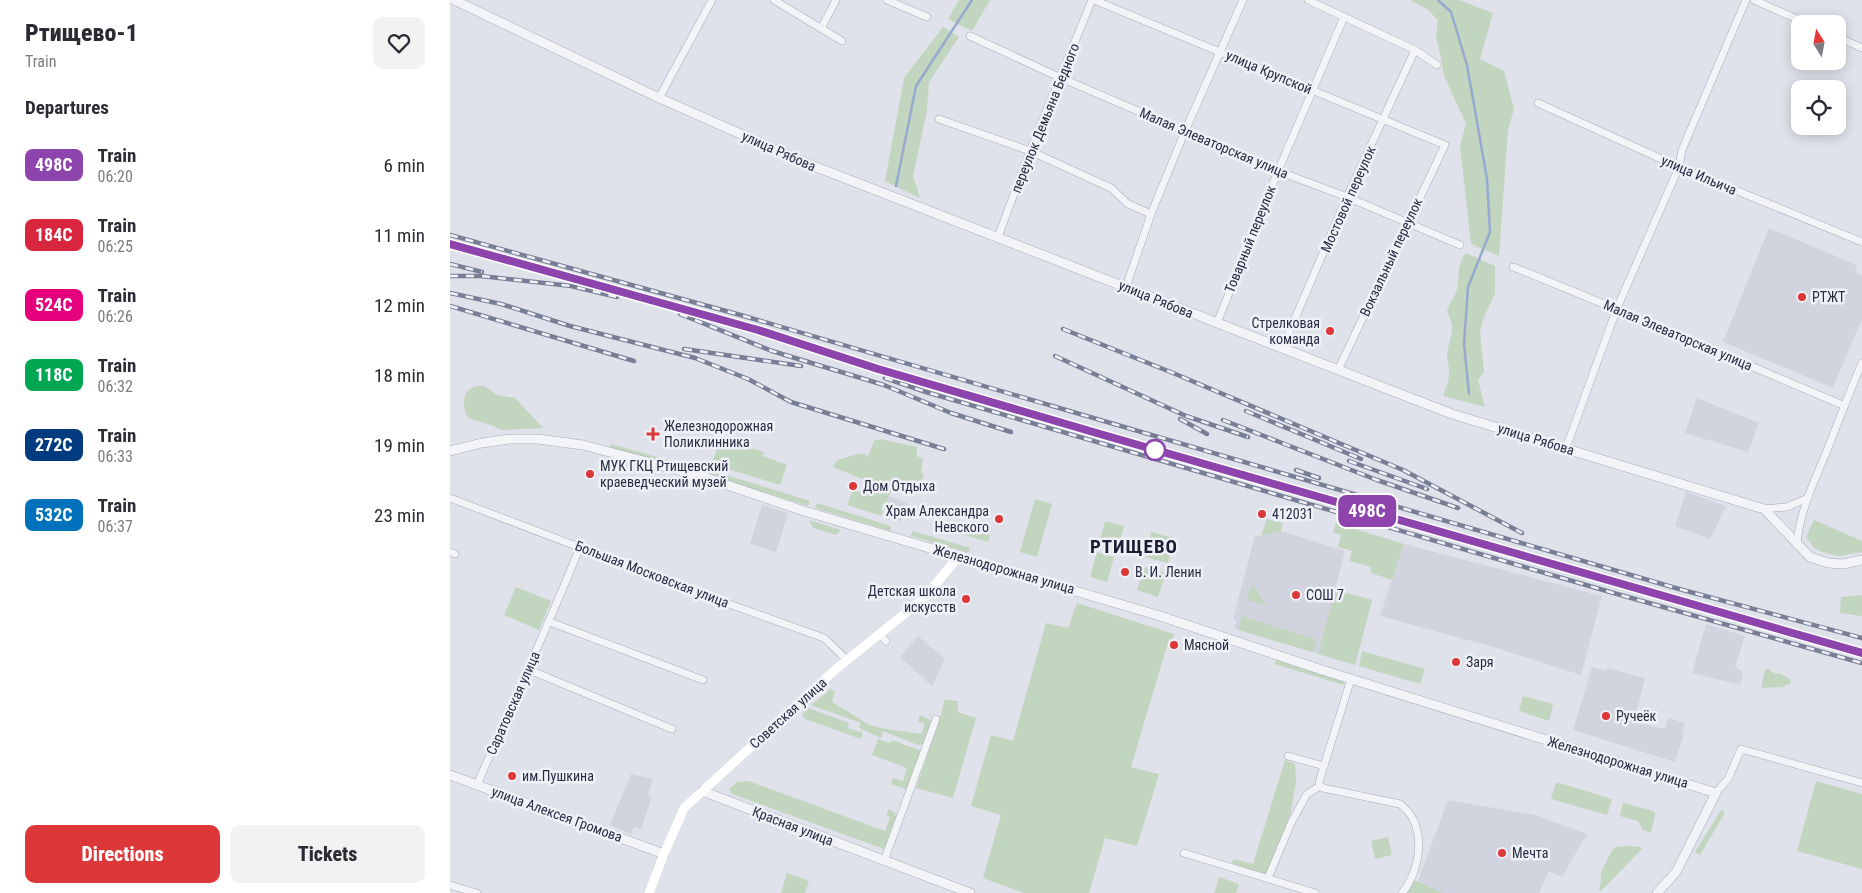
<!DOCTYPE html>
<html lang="en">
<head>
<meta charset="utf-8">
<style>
	:root { --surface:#fff; --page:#f2f2f3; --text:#2b2b33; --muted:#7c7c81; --accent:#dc3739 }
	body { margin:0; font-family:"Roboto Condensed",sans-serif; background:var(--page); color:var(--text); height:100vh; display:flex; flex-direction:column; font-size:19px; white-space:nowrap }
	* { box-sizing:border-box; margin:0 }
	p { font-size:16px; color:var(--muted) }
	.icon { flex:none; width:28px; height:28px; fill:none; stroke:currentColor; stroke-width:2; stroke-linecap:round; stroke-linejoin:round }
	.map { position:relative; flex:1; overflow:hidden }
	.drawer { display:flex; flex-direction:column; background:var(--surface); width:450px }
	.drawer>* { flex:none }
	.badge { padding:0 10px; border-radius:8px; font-size:18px; line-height:32px }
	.needle { width:32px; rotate:349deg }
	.buttons { position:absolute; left:1341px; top:15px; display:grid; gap:10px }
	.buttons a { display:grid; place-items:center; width:55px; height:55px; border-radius:10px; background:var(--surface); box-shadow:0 2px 12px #0003; font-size:25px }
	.map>.badge { position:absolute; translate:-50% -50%; box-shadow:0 0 0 2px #fff }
	h2 { padding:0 25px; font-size:19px; line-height:45px }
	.round { display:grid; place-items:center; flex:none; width:52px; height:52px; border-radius:10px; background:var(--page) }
	.headline { display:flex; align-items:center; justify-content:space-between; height:85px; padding:0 25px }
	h1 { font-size:24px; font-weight:800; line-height:38px }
	.cta { display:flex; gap:10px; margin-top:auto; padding:10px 25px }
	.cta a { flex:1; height:58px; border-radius:10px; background:var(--accent); color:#fff; font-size:20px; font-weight:800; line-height:58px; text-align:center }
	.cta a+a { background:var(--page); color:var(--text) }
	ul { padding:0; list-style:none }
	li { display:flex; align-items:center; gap:15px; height:70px; padding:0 25px }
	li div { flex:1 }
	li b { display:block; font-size:19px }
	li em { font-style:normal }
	li .badge { min-width:55px; font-weight:700; text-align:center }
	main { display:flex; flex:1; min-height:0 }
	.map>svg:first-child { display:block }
	.built { fill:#d1d4df }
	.green { fill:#c2d5bf }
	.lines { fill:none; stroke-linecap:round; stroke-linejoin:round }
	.stream { stroke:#96a9ce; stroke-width:2.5 }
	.minor-casing { stroke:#a8acb8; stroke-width:8 }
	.tertiary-casing { stroke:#a8acb8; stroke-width:10 }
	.minor { stroke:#f2f4f8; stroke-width:7 }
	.tertiary { stroke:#f2f4f8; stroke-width:9 }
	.secondary { stroke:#fff; stroke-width:9 }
	.rail-casing { stroke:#777e95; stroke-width:4.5 }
	.rail { stroke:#eff1f7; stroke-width:2.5; stroke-dasharray:8; stroke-linecap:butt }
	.line-casing { stroke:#fff; stroke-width:11 }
	.line { stroke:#8e44ad; stroke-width:8 }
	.poi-dot { fill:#dc3739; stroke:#eff1f7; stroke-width:2 }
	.stop-dot { fill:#fff; stroke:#8e44ad; stroke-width:2.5 }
	.labels { text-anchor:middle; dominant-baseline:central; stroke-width:5; stroke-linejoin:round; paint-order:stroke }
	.street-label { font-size:14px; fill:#262d43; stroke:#eff1f7 }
	.poi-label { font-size:14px; fill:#262d43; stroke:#eff1f7; text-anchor:start }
	.district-label { font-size:19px; font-weight:bold; letter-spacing:1px; fill:#191e34; stroke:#eff1f7 }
</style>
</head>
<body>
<main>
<section class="drawer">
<div class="headline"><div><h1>Ртищево-1</h1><p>Train</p></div><a class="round"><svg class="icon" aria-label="heart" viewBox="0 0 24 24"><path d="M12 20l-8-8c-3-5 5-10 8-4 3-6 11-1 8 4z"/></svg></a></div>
<h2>Departures</h2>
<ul>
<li><span class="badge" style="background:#8e44ad;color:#fff">498С</span><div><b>Train</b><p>06:20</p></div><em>6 min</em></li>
<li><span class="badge" style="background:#d7263d;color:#fff">184С</span><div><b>Train</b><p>06:25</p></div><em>11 min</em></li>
<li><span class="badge" style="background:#e6007e;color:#fff">524С</span><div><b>Train</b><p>06:26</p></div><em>12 min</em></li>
<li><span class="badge" style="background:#00a651;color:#fff">118С</span><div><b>Train</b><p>06:32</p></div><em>18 min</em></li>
<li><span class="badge" style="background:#003b80;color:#fff">272С</span><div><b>Train</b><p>06:33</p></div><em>19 min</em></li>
<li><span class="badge" style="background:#0072bc;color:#fff">532С</span><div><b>Train</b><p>06:37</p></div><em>23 min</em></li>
</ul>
<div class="cta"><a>Directions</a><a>Tickets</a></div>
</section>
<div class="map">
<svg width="1412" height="893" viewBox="0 0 1412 893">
	<rect width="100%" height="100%" fill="#dfe2ea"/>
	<!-- built -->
	<g class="built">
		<path d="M1319 228 1407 265 1405 272 1412 275V319L1383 388 1273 342Z"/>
		<path d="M1247 398 1309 423 1298 452 1235 433Z"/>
		<path d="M1236 492 1276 506 1260 539 1225 526Z"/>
		<path d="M439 496 458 504 451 521 435 516Z"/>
		<path d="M312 505 338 513 326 552 300 544Z"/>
		<path d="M831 531 895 551 885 590 922 600 905 665 784 628 787 620 783 619 805 535 812 536Z"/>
		<path d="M954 544 1152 596 1131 675 1043 647 930 616Z"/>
		<path d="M1256 624 1295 636 1285 667 1293 672 1290 685 1242 673Z"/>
		<path d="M468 636 495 659 482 686 450 657Z"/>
		<path d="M1142 667 1156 671 1157 668 1195 678 1184 722 1215 729 1218 718 1235 723 1232 733 1234 734 1225 762 1123 730Z"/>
		<path d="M181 774 203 779 198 795 202 797 191 829 184 827 181 834 160 825Z"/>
		<path d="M998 800 1085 815 1137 834 1112 877 1099 871 1089 893H993L968 881Z"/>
	</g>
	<!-- green -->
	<g class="green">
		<path d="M509 0H540L522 31 498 19Z"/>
		<path d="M961 0H1009L1043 13 1030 59 1054 71 1064 109 1058 130 1049 256 1021 244 1010 146 1016 124 993 73 991 57 986 37 988 20 978 10Z"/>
		<path d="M493 27 509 37 479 82 477 110 463 176 470 198 435 181 454 78Z"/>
		<path d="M1016 253 1045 266V293L1033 319 1030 331 1034 372 1028 380 1035 407 993 396C996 387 1000 379 999 369 999 365 997 361 997 357 998 338 1008 331 997 312 999 303 1005 297 1007 289 1010 275 1006 265 1016 253Z"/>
		<path d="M26 386H34L47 395 65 398 93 428 51 430C44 425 27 421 18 418 12 406 11 391 26 386Z"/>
		<path d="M270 439 314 452 313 456 337 465 330 485 262 464Z"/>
		<path d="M430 439 467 447V456L473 459 471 473 474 474 470 485H447L441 491 436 504H433L431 510 433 511 432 516 397 505 403 490 415 494 420 482 383 467 387 460 408 454H415L418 457 424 441Z"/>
		<path d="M161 444 249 469 248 473 160 447Z"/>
		<path d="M260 470 360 501 358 506 259 475Z"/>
		<path d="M585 499 602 504 587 557 570 552Z"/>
		<path d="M367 503 441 526 440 531 365 508Z"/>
		<path d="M817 519 833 523 831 531 811 536Z"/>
		<path d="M359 520 391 530 386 535 363 528Z"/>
		<path d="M1364 520 1412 541V552L1388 556 1375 553 1364 548 1356 537Z"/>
		<path d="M655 521 674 526 668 549 649 544Z"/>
		<path d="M886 523 954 544 942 580 921 573V567L899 561 902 551 888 547 891 535 883 532Z"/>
		<path d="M514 527 540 535 538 542 512 534Z"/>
		<path d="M463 531 520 548 518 553 461 536Z"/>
		<path d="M701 532 724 538 718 563 695 557Z"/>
		<path d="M647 552 664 557 657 582 640 577Z"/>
		<path d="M695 567 716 573 708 597 687 590Z"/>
		<path d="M801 586 804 587 817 606 797 600Z"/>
		<path d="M66 587 101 601 89 630 54 615Z"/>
		<path d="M885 590 922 600 905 665 868 654Z"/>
		<path d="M1412 595V616L1390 613 1391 597Z"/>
		<path d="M627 603 724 634 722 639H719L681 767 709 774 687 846 655 838 639 893H574L533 878 551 815 521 806 541 735 563 741 596 623 618 628Z"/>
		<path d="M792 616 867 640 863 652 788 630Z"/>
		<path d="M912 651 975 669 970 684 909 666Z"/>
		<path d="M826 660 894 682 893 685 825 664Z"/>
		<path d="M1318 669 1325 674 1329 673 1340 679 1341 683 1332 687 1311 688 1315 670Z"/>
		<path d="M381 689 385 691 382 702 418 724 430 728 471 734 475 724 468 721 470 715 482 721 476 744 468 745 433 731 431 738 409 728 411 723 361 705Z"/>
		<path d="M1073 696 1103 704 1099 721 1069 711Z"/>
		<path d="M494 700 508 701V712L526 718 503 798 466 788 492 712Z"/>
		<path d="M358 708 399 723 398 728 413 733 411 739 355 719 352 715Z"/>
		<path d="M428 739 440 743 442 740 469 750 471 752 458 790 441 784 443 778 453 781 457 768 422 755Z"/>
		<path d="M835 760 845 764 846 781 840 818 817 872 814 874 784 865 782 863 783 859 803 864Z"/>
		<path d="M298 781 435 831 440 817 436 815 439 809 445 813 447 820 434 849 282 794 279 789 287 782Z"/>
		<path d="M1366 781 1412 794V869L1347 851Z"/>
		<path d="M1106 782 1162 799 1157 815 1101 799Z"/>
		<path d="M1173 803 1203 811 1205 814 1201 833 1193 830 1188 821 1170 816Z"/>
		<path d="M1271 810 1274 811V814L1250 855 1245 852Z"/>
		<path d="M938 837 942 855 925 859 921 841Z"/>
		<path d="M1181 846 1190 847 1192 849 1151 891 1149 889C1152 881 1150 880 1151 873 1153 868 1161 851 1165 847Z"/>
		<path d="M337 873 359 881 355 893H331Z"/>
		<path d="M769 877 789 884 786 893H764Z"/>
		<path d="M962 881H968L993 893H956Z"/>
	</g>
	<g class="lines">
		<!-- stream -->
		<g class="stream">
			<path d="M988 0 1001 12 1017 65 1037 179 1040 232 1018 287 1014 344 1019 394"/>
			<path d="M446 186 466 86 522 0"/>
		</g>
		<!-- minor casing -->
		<g class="minor-casing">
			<g id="minor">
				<path d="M324 0 392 41"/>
				<path d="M437 0 477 17"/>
				<path d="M644 0 995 145 888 370"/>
				<path d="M858 0 965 50 987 65"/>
				<path d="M1304 0 1358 24"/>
				<path d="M372 27 386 0"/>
				<path d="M520 36 611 78 828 171 897 197 1010 245"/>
				<path d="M1388 37 1412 48"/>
				<path d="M209 98 262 0"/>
				<path d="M1088 103 1229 167 1412 242"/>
				<path d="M489 119 580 151 661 188 678 204 701 214"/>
				<path d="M548 237 580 151 642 0"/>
				<path d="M1063 267C1174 311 1283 359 1393 405"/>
				<path d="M676 287 701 214 735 131 793 0"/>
				<path d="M767 323 828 171 894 17"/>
				<path d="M832 349 897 197 965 50"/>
				<path d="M1116 448 1167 308 1229 167 1232 150 1296 0"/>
				<path d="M0 498 265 599 374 638 397 660"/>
				<path d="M1314 509 1337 507 1358 498"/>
				<path d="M1347 545C1349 513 1364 482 1376 453 1388 423 1399 393 1412 363"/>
				<path d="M0 552 5 554"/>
				<path d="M100 622 253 680"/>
				<path d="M430 635 436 641"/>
				<path d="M77 669 222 729"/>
				<path d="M838 756 874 766"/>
				<path d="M27 785C61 705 98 627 130 547"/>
				<path d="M870 786 873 788 950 804C977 824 972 869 952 893"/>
				<path d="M870 786 869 782 901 679"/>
				<path d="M1266 793 1278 779 1291 749 1412 783"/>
				<path d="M734 853 865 893"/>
				<path d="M434 861 486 719"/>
				<path d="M818 878 842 821 857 794 870 786"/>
				<path d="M0 885 27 893"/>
			</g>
		</g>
		<!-- tertiary casing -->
		<g class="tertiary-casing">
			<g id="tertiary">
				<path d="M4 0 209 98 361 165 1002 414 1314 509 1360 557 1378 563 1393 564 1412 560"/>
				<path d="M0 451 32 443 60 439H88L133 445 254 477 354 511 710 616 869 669 1266 793 1226 872 1207 893"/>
				<path d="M0 775 214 854"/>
				<path d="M252 791 520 893"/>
			</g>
		</g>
		<!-- minor -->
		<use href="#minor" class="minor"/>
		<!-- tertiary -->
		<use href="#tertiary" class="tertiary"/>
		<!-- secondary -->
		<path class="secondary" d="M199 893 214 854 234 808 386 669 473 599 509 556"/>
		<!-- rail casing -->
		<g class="rail-casing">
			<g id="rail">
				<path d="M0 235 294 316 1229 589 1412 638"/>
				<path d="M0 244 308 330 428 369 705 450 1412 653"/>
				<path d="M0 264 32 272"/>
				<path d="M0 276H31L121 286 167 297"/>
				<path d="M0 293 51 304 120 326 245 358 298 379 341 402 494 449"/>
				<path d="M0 306 184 361"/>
				<path d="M230 314 322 351 434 385 501 413 561 432"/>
				<path d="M613 329 723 373 953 470 1072 533"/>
				<path d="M234 349 351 366"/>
				<path d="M605 356 736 416 798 437"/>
				<path d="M435 378 476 392 1160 592 1412 663"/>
				<path d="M796 411 911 459"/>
				<path d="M730 419 757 434"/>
				<path d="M773 420 927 480 1008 508"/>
				<path d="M899 461 977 489"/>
				<path d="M846 470 869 478"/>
			</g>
		</g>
		<!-- rail -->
		<use href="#rail" class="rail"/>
	</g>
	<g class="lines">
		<!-- line casing -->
		<g class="line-casing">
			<path id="line" d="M0 244 308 330 428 369 650 434 1412 653"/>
		</g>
		<!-- line -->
		<use href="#line" class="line"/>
	</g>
	<!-- markers -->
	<g class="poi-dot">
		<circle cx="1352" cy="297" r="5"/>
		<circle cx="880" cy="331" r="5"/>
		<path d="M200.5 426.5h5v5h5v5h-5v5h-5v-5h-5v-5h5z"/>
		<circle cx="140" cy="474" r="5"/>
		<circle cx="403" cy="486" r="5"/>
		<circle cx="812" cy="514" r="5"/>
		<circle cx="549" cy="519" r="5"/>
		<circle cx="675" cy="572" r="5"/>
		<circle cx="846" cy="595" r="5"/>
		<circle cx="516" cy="599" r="5"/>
		<circle cx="724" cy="645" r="5"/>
		<circle cx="1006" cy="662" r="5"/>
		<circle cx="1156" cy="716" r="5"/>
		<circle cx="62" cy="776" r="5"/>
		<circle cx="1052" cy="853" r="5"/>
	</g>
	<circle class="stop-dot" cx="705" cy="450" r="10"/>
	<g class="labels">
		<!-- street labels -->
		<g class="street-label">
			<text transform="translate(819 72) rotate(23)">улица Крупской</text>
			<text transform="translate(595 118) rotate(-68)">переулок Демьяна Бедного</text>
			<text transform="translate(764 143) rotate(23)">Малая Элеваторская улица</text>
			<text transform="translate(329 151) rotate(24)">улица Рябова</text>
			<text transform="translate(1249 175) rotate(23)">улица Ильича</text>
			<text transform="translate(898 199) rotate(-66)">Мостовой переулок</text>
			<text transform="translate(800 239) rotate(-68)">Товарный переулок</text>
			<text transform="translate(941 257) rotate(-65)">Вокзальный переулок</text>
			<text transform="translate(706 299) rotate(22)">улица Рябова</text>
			<text transform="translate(1228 335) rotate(23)">Малая Элеваторская улица</text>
			<text transform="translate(1086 439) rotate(17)">улица Рябова</text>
			<text transform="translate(554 569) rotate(16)">Железнодорожная улица</text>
			<text transform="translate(202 574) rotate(21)">Большая Московская улица</text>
			<text transform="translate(63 703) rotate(-66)">Саратовская улица</text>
			<text transform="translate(338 713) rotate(-42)">Советская улица</text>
			<text transform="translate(1168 762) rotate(17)">Железнодорожная улица</text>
			<text transform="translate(107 814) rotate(20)">улица Алексея Громова</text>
			<text transform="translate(343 826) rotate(21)">Красная улица</text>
		</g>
		<!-- poi labels -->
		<g class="poi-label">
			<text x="1362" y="297">РТЖТ</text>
			<text x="870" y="323" text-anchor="end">Стрелковая<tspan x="870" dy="16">команда</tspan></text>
			<text x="214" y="426">Железнодорожная<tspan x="214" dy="16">Поликлинника</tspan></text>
			<text x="150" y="466">МУК ГКЦ Ртищевский<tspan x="150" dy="16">краеведческий музей</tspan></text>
			<text x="413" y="486">Дом Отдыха</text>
			<text x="539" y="511" text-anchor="end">Храм Александра<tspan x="539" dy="16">Невского</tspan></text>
			<text x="822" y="514">412031</text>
			<text x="685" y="572">В. И. Ленин</text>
			<text x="506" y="591" text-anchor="end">Детская школа<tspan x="506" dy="16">искусств</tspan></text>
			<text x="856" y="595">СОШ 7</text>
			<text x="734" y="645">Мясной</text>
			<text x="1016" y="662">Заря</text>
			<text x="1166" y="716">Ручеёк</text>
			<text x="72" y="776">им.Пушкина</text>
			<text x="1062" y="853">Мечта</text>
		</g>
		<!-- district labels -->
		<g class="district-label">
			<text x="684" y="546">РТИЩЕВО</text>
		</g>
	</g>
</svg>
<div class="buttons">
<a><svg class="needle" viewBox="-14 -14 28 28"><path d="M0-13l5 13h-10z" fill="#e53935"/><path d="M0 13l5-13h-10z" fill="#7c7c81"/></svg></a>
<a><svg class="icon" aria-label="locate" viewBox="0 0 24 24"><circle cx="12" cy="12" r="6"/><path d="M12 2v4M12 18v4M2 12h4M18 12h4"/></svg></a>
</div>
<b class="badge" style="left:917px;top:511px;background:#8e44ad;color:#fff">498С</b>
</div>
</main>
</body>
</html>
